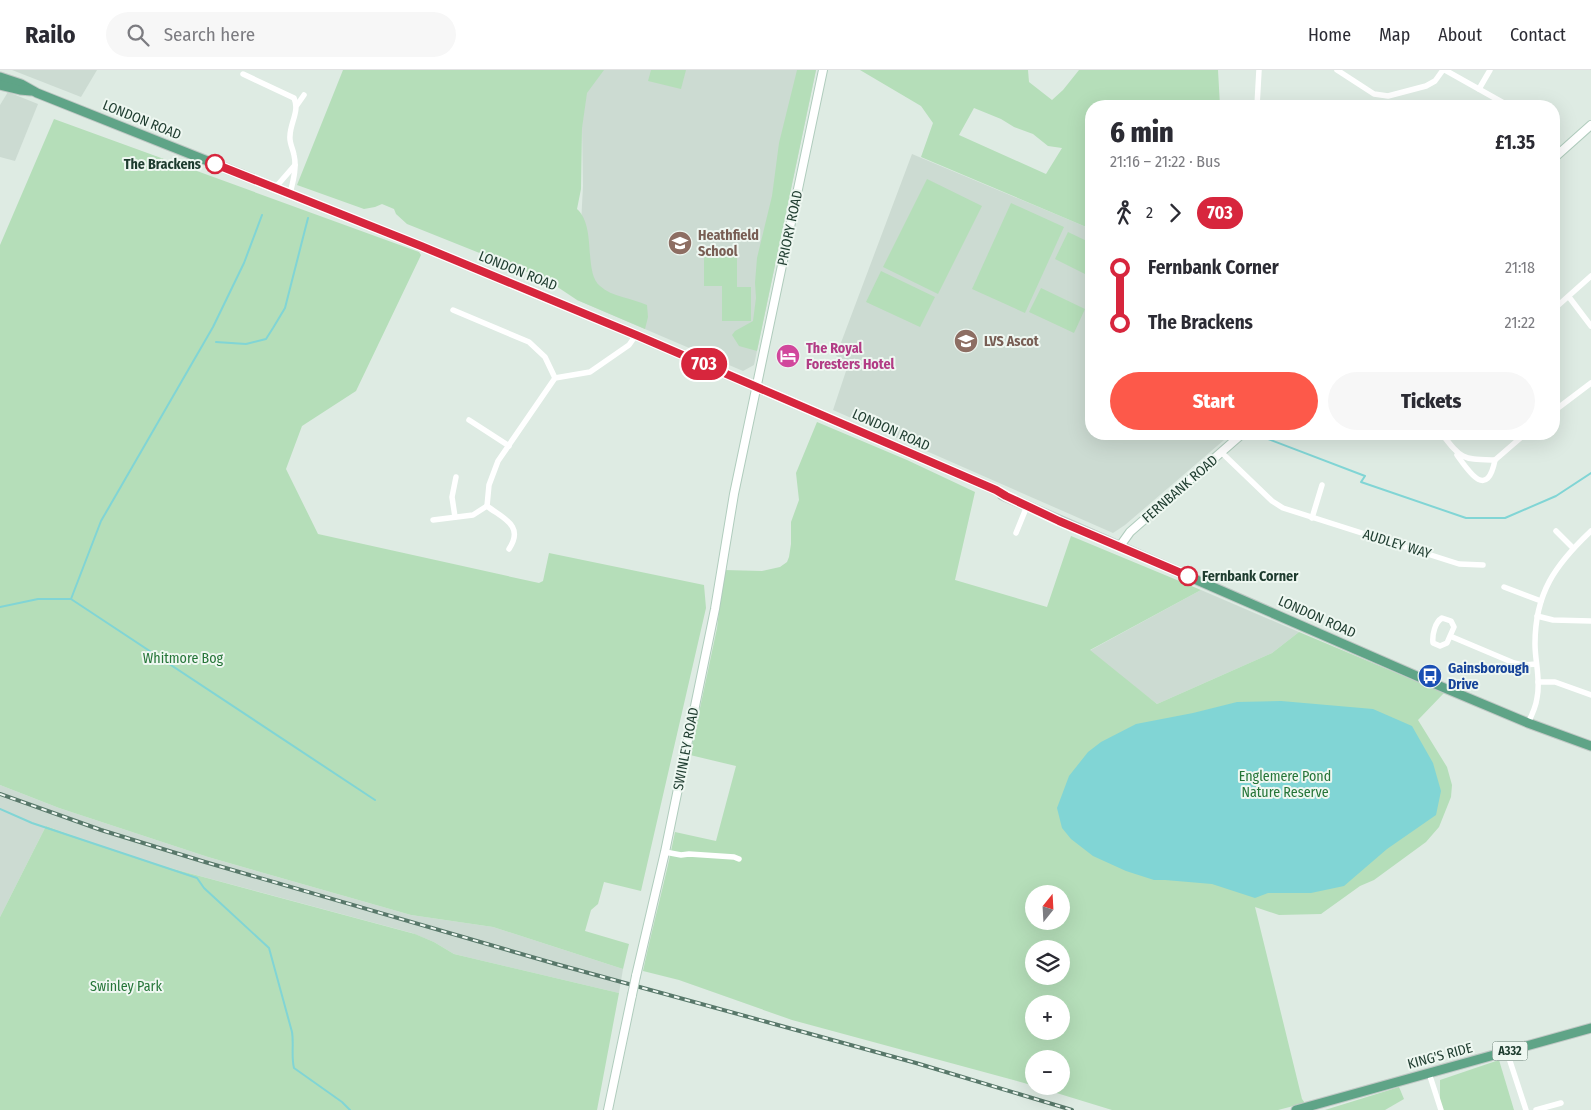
<!DOCTYPE html>
<html lang="en">
<head>
<meta charset="utf-8">
<style>
	:root { --surface:#fff; --page:#f7f7f7; --text:#2b2b33; --muted:#7c7c81; --line:#e1e1e2; --accent:#fd594a }
	body { margin:0; font-family:"Fira Sans Condensed",sans-serif; background:var(--page); color:var(--text); height:100vh; display:flex; flex-direction:column; font-size:19px; white-space:nowrap }
	* { box-sizing:border-box; margin:0 }
	p { font-size:16px; color:var(--muted) }
	.icon { flex:none; width:28px; height:28px; fill:none; stroke:currentColor; stroke-width:2; stroke-linecap:round; stroke-linejoin:round }
	.map { position:relative; flex:1; overflow:hidden }
	.drawer { position:absolute; left:1085px; top:30px; width:475px; height:340px; display:flex; flex-direction:column; background:var(--surface); border-radius:20px; box-shadow:0 5px 20px #0002 }
	.drawer>* { flex:none }
	.badge { padding:0 10px; border-radius:16px; font-size:18px; line-height:32px }
	.needle { width:32px; rotate:18deg }
	.buttons { position:absolute; left:1025px; top:815px; display:grid; gap:10px }
	.buttons a { display:grid; place-items:center; width:45px; height:45px; border-radius:50%; background:var(--surface); box-shadow:0 5px 20px #0002; font-size:25px }
	.map>.badge { position:absolute; translate:-50% -50%; box-shadow:0 0 0 2px #fff }
	.legs { display:flex; align-items:center; gap:8px; height:55px; padding:0 25px; font-size:16px }
	.legs p { margin-inline-start:auto }
	.overview { display:flex; align-items:center; justify-content:space-between; height:85px; padding:0 25px }
	h1 { font-size:28px; font-weight:800; line-height:38px }
	.cta { display:flex; gap:10px; margin-top:auto; padding:10px 25px }
	.cta a { flex:1; height:58px; border-radius:30px; background:var(--accent); color:#fff; font-size:20px; font-weight:800; line-height:58px; text-align:center }
	.cta a+a { background:var(--page); color:var(--text) }
	ul { padding:0 25px; list-style:none }
	li { display:flex; align-items:center; gap:18px; height:55px; font-size:19px }
	li i { display:grid; place-items:center; width:8px; height:100%; margin:0 6px; background:currentColor }
	li i::after { content:''; width:12px; height:12px; margin:-6px; border:4px solid; border-radius:50%; background:var(--surface) }
	li p { margin-inline-start:auto }
	li:first-child i { background:linear-gradient(#0000 50%,currentColor 0) }
	li:last-child i { background:linear-gradient(currentColor 50%,#0000 0) }
	header { display:flex; align-items:center; gap:30px; box-sizing:border-box; height:70px; padding:0 25px; background:var(--surface); border-bottom:1px solid var(--line) }
	header strong { font-size:24px }
	nav { display:flex; gap:28px; margin-inline-start:auto; font-size:18px }
	.search { width:350px; height:45px; background:var(--page); display:flex; align-items:center; gap:12px; box-sizing:border-box; padding:0 18px; border-radius:28px; color:var(--muted); font-size:19px }
	.map>svg:first-child { display:block }
	.built { fill:#ccdbd2 }
	.green { fill:#b5deb9; fill-rule:evenodd }
	.water { fill:#81d5d5 }
	.lines { fill:none; stroke-linecap:round; stroke-linejoin:round }
	.stream { stroke:#81d5d5; stroke-width:2 }
	.secondary-casing { stroke:#b0ccbd; stroke-width:10 }
	.primary-casing { stroke:#c0c8c5; stroke-width:11 }
	.street { stroke:#fff; stroke-width:5.5 }
	.secondary { stroke:#fff; stroke-width:8 }
	.primary { stroke:#5fa487; stroke-width:9 }
	.rail-casing { stroke:#58786a; stroke-width:4 }
	.rail { stroke:#eef7f1; stroke-width:2; stroke-dasharray:5.5; stroke-linecap:butt }
	.secondary-bridge-casing { stroke:#b0ccbd; stroke-width:10; stroke-linecap:butt }
	.secondary-bridge { stroke:#fff; stroke-width:8 }
	.line-1-casing { stroke:#fff; stroke-width:11 }
	.line-1 { stroke:#d7263d; stroke-width:8 }
	.stop-1-dot { fill:#fff; stroke:#d7263d; stroke-width:2.5 }
	.labels { text-anchor:middle; dominant-baseline:central; stroke-width:4; stroke-linejoin:round; paint-order:stroke }
	.shield { fill:#eef7f1; stroke:#5c7469; stroke-width:1 }
	.shield-label { font-size:12px; font-weight:bold; fill:#1e3c2f }
	.street-label { font-size:14px; fill:#1e3c2f; stroke:#eef7f1 }
	.stop-label { font-size:14px; font-weight:bold; fill:#1e3c2f; stroke:#eef7f1; text-anchor:end }
	.education-label { font-size:14px; font-weight:bold; fill:#785e54; stroke:#eef7f1; text-anchor:start }
	.hotel-label { font-size:14px; font-weight:bold; fill:#b23c85; stroke:#eef7f1; text-anchor:start }
	.park-label { font-size:14px; fill:#257538; stroke:#eef7f1 }
	.transit-label { font-size:14px; font-weight:bold; fill:#164399; stroke:#eef7f1; text-anchor:start }
</style>
</head>
<body>
<header>
<strong>Railo</strong>
<div class="search"><svg class="icon" aria-label="search" viewBox="0 0 24 24"><circle cx="10" cy="10" r="6"/><path d="M15 15l6 6"/></svg>Search here</div>
<nav><a>Home</a><a>Map</a><a>About</a><a>Contact</a></nav>
</header>
<div class="map">
<svg width="1591" height="1040" viewBox="0 0 1591 1040">
	<rect width="100%" height="100%" fill="#deebe3"/>
	<!-- built -->
	<g class="built">
		<path d="M12 0H97L81 27Z"/>
		<path d="M581 0H816L754 295 743 301 577 230 583 116Z"/>
		<path d="M8 22 38 34 15 91 0 87V35Z"/>
		<path d="M912 84 1091 159V364H1231L1125 455 1113 463 833 340 849 292 836 286Z"/>
		<path d="M1201 520 1299 562 1272 583 1157 634 1089 581Z"/>
		<path d="M0 715 59 738 208 787 411 845 493 857 623 899 619 923 454 884 434 872 412 863 170 798 129 786 46 756 0 847Z"/>
	</g>
	<!-- green -->
	<g class="green">
		<path d="M343 0H604L587 23 582 58 581 119 577 139C597 157 583 202 600 216 612 227 632 228 647 235L648 247 645 259 577 230 547 210 407 154 396 144 394 139 382 134 375 137 364 139 297 115Z"/>
		<path d="M651 0H686L681 19 648 11Z"/>
		<path d="M797 0H816L757 281 739 276 732 265 735 261 753 251 756 228 755 213 757 188 772 126 779 73Z"/>
		<path d="M860 0H1028L1029 12 1052 30 1063 20 1079 0H1218L1220 36H1091V159L921 87 933 53 921 36ZM974 38 1001 49 1014 57 1033 64 1048 76 1062 78 1046 104 959 65Z"/>
		<path d="M54 49 419 182 421 185 356 321 302 356 286 399 318 464 539 513 543 511 549 483 704 515 706 538 641 821 604 812 598 834 591 840 585 861 629 874 623 899 493 857 411 845 208 787 59 738 0 715V175Z"/>
		<path d="M927 109 982 136 938 224 883 197Z"/>
		<path d="M1011 133 1064 157 1025 243 972 219Z"/>
		<path d="M1068 162 1091 173V207L1055 189Z"/>
		<path d="M704 181H737V217H751V251H722V216H704Z"/>
		<path d="M881 201 935 227 920 257 866 232Z"/>
		<path d="M1041 218 1085 239 1074 263 1029 242Z"/>
		<path d="M817 352 907 390 975 422 955 510 1047 537 1071 466 1201 520 1090 580 1157 634 1272 583 1299 562 1444 623 1418 650 1447 697 1452 715 1451 727 1439 757 1426 772 1374 810 1360 816 1321 844 1279 845 1255 837 1302 1029 1305 1033 1278 1040H1112L1024 1013 792 950 679 910 643 901C653 854 666 808 675 762L716 771 736 696 690 685 717 558 724 500 762 501 780 497 787 492 789 487 791 474V452L799 430 796 403ZM1034 824H1061V851H1034ZM1034 879H1061V906H1034ZM1034 934H1061V961H1034ZM1034 989H1061V1016H1034Z"/>
		<path d="M46 756 129 786 170 798 415 864 434 872 454 884 619 923 597 1040H0V847Z"/>
		<path d="M1499 990 1514 1040H1440V1010Z"/>
		<path d="M1399 1017 1404 1029 1385 1040H1325Z"/>
	</g>
	<!-- water -->
	<path class="water" d="M1281 631 1373 639 1412 656 1433 693 1441 721 1436 745 1387 779 1344 816 1311 823H1268L1255 828 1212 814 1165 810H1154L1126 801 1093 786 1071 769 1062 758 1057 738 1069 706 1088 682 1101 672 1136 654 1193 643 1237 632Z"/>
	<g class="lines">
		<!-- stream -->
		<g class="stream">
			<path d="M216 272 246 274 266 269 273 258 285 238 308 148"/>
			<path d="M1255 364 1365 406 1361 412 1466 448H1505L1556 426 1591 403"/>
			<path d="M71 529 101 451 213 257 244 193 262 145"/>
			<path d="M0 537 38 529H71L375 730"/>
			<path d="M0 739 32 753 197 808 204 818 269 878 292 962C294 974 291 986 294 998L342 1032 350 1040"/>
		</g>
		<!-- secondary casing -->
		<g class="secondary-casing">
			<g id="secondary">
				<path d="M1554 88 1591 55"/>
				<path d="M1120 476 1130 462 1242 364"/>
				<path d="M636 906 665 782 715 539 734 424 823 0"/>
				<path d="M608 1040 632 925"/>
			</g>
		</g>
		<!-- primary casing -->
		<g class="primary-casing">
			<g id="primary">
				<path d="M0 7 21 14 37 23 421 176 636 265 996 420 1005 426"/>
				<path d="M0 15 20 20 31 21"/>
				<path d="M1002 425 1435 614 1528 653 1591 676"/>
				<path d="M1296 1040 1591 958"/>
			</g>
		</g>
		<!-- street -->
		<g class="street">
			<path d="M1337 0 1374 24 1388 26 1426 16 1435 11 1443 0"/>
			<path d="M1445 0 1509 36"/>
			<path d="M243 4 294 28C300 41 290 53 290 66 289 72 293 79 294 85 297 98 293 111 290 124"/>
			<path d="M1479 19 1490 0"/>
			<path d="M297 35 304 25"/>
			<path d="M1257 36 1259 0"/>
			<path d="M1554 76 1559 83"/>
			<path d="M275 118 295 95"/>
			<path d="M1569 227 1591 256"/>
			<path d="M1554 239 1591 206"/>
			<path d="M453 240 529 272 545 287 555 308"/>
			<path d="M1554 341 1591 313"/>
			<path d="M469 350 509 376"/>
			<path d="M1442 364C1462 390 1462 389 1495 390L1525 364"/>
			<path d="M1221 382 1272 431 1283 438 1459 494 1483 495"/>
			<path d="M1457 385C1469 402 1487 430 1495 390"/>
			<path d="M487 436 489 415 498 391 555 308 590 302 629 275 636 265"/>
			<path d="M487 436C502 448 525 455 509 479"/>
			<path d="M455 447 452 427 456 407"/>
			<path d="M1312 448 1322 415"/>
			<path d="M433 450 473 445 487 436"/>
			<path d="M1556 461 1573 478"/>
			<path d="M1016 463 1027 436"/>
			<path d="M1504 517 1541 531"/>
			<path d="M1537 546 1553 550 1591 551"/>
			<path d="M1450 566 1447 573 1440 576 1433 573C1432 565 1435 552 1442 548L1451 551 1454 557 1450 566 1514 593 1523 595 1536 594"/>
			<path d="M1538 612H1555L1591 625"/>
			<path d="M1528 653C1532 645 1536 636 1537 628 1541 610 1535 592 1535 574 1535 523 1555 495 1591 461"/>
			<path d="M665 782 681 785 689 784 734 787 739 789"/>
			<path d="M1507 982 1526 1040"/>
			<path d="M1429 1003 1441 1040"/>
			<path d="M1536 1040 1561 1033"/>
		</g>
		<!-- secondary -->
		<use href="#secondary" class="secondary"/>
		<!-- primary -->
		<use href="#primary" class="primary"/>
		<!-- rail casing -->
		<g class="rail-casing">
			<path id="rail" d="M0 724 101 760 205 792 556 894 916 993 1072 1040"/>
		</g>
		<!-- rail -->
		<use href="#rail" class="rail"/>
		<!-- secondary-bridge casing -->
		<g class="secondary-bridge-casing">
			<path id="secondary-bridge" d="M632 925 636 906"/>
		</g>
		<!-- secondary-bridge -->
		<use href="#secondary-bridge" class="secondary-bridge"/>
	</g>
	<g class="lines">
		<!-- line-1 casing -->
		<g class="line-1-casing">
			<path id="line-1" d="M215 94 421 176 636 265 996 420 1006 426 1059 451 1188 506"/>
		</g>
		<!-- line-1 -->
		<use href="#line-1" class="line-1"/>
	</g>
	<!-- icons -->
	<defs>
		<g id="school-disc" transform="scale(1.25)"><circle r="9.5" fill="#8d6e63" stroke="#eef7f1"/><path d="M0-5L7-2L0 1L-7-2ZM-4 1L0 2.5L4 1V4Q0 6-4 4Z" fill="#fff"/></g>
		<g id="hotel-disc" transform="scale(1.25)"><circle r="9.5" fill="#d1479c" stroke="#eef7f1"/><path d="M-6-4.5h1.5V1H6V5H4.5V3h-9V5H-6ZM-4 0a1.8 1.8 0 1 1 3.6 0ZM.5 0V-2.5h3Q6-2.5 6 0Z" fill="#fff"/></g>
		<g id="bus-disc" transform="scale(1.25)"><circle r="9.5" fill="#1a4fb4" stroke="#eef7f1"/><path d="M-5-6H5V4H4V6H2V4H-2V6H-4V4H-5ZM-3.5-4V0h7V-4ZM-3.5 1.2v1.5H-2V1.2ZM2 1.2v1.5H3.5V1.2Z" fill="#fff"/></g>
	</defs>
	<g fill-rule="evenodd">
		<use href="#school-disc" x="680" y="173"/>
		<use href="#school-disc" x="966" y="271"/>
		<use href="#hotel-disc" x="788" y="286"/>
		<use href="#bus-disc" x="1430" y="606"/>
	</g>
	<!-- markers -->
	<g class="stop-1-dot">
		<circle cx="215" cy="94" r="9"/>
		<circle cx="1188" cy="506" r="9"/>
	</g>
	<g class="labels">
		<!-- shield labels -->
		<rect class="shield" x="1492.5" y="971.5" width="35" height="19" rx="4"/>
		<g class="shield-label">
			<text x="1510" y="981">A332</text>
		</g>
		<!-- street labels -->
		<g class="street-label">
			<text transform="translate(142 50) rotate(22)">LONDON ROAD</text>
			<text transform="translate(790 158) rotate(-78)">PRIORY ROAD</text>
			<text transform="translate(518 201) rotate(22)">LONDON ROAD</text>
			<text transform="translate(891 360) rotate(24)">LONDON ROAD</text>
			<text transform="translate(1180 419) rotate(-41)">FERNBANK ROAD</text>
			<text transform="translate(1397 474) rotate(17)">AUDLEY WAY</text>
			<text transform="translate(1317 547) rotate(24)">LONDON ROAD</text>
			<text transform="translate(686 679) rotate(-79)">SWINLEY ROAD</text>
			<text transform="translate(1440 986) rotate(-15)">KING'S RIDE</text>
		</g>
		<!-- stop labels -->
		<g class="stop-label">
			<text x="201" y="94">The Brackens</text>
			<text x="1202" y="506" text-anchor="start">Fernbank Corner</text>
		</g>
		<!-- education labels -->
		<g class="education-label">
			<text x="698" y="165">Heathfield<tspan x="698" dy="16">School</tspan></text>
			<text x="984" y="271">LVS Ascot</text>
		</g>
		<!-- hotel labels -->
		<g class="hotel-label">
			<text x="806" y="278">The Royal<tspan x="806" dy="16">Foresters Hotel</tspan></text>
		</g>
		<!-- park labels -->
		<g class="park-label">
			<text x="183" y="588">Whitmore Bog</text>
			<text x="1285" y="706">Englemere Pond<tspan x="1285" dy="16">Nature Reserve</tspan></text>
			<text x="126" y="916">Swinley Park</text>
		</g>
		<!-- transit labels -->
		<g class="transit-label">
			<text x="1448" y="598">Gainsborough<tspan x="1448" dy="16">Drive</tspan></text>
		</g>
	</g>
</svg>
<div class="buttons">
<a><svg class="needle" viewBox="-14 -14 28 28"><path d="M0-13l5 13h-10z" fill="#e53935"/><path d="M0 13l5-13h-10z" fill="#7c7c81"/></svg></a>
<a><svg class="icon" aria-label="layers" viewBox="0 0 24 24"><path d="M12 4l9 5-9 5-9-5zM3 14l9 5 9-5"/></svg></a>
<a>+</a>
<a>−</a>
</div>
<b class="badge" style="left:704px;top:294px;background:#d7263d;color:#fff">703</b>
<section class="drawer">
<div class="overview"><div><h1>6 min</h1><p>21:16 – 21:22 · Bus</p></div><b>£1.35</b></div>
<div class="legs"><svg class="icon" aria-label="walk" viewBox="0 0 24 24"><circle cx="13" cy="4" r="2"/><path d="M13 8l-2 6 4 7M11 14l-3 7M7 12l3-4h3l4 4"/></svg>2<svg class="icon" aria-label="forward" viewBox="0 0 24 24"><path d="M9 5l7 7-7 7"/></svg><b class="badge" style="background:#d7263d;color:#fff">703</b></div>
<ul>
<li><i style="color:#d7263d"></i><b>Fernbank Corner</b><p>21:18</p></li>
<li><i style="color:#d7263d"></i><b>The Brackens</b><p>21:22</p></li>
</ul>
<div class="cta"><a>Start</a><a>Tickets</a></div>
</section>
</div>
</body>
</html>
